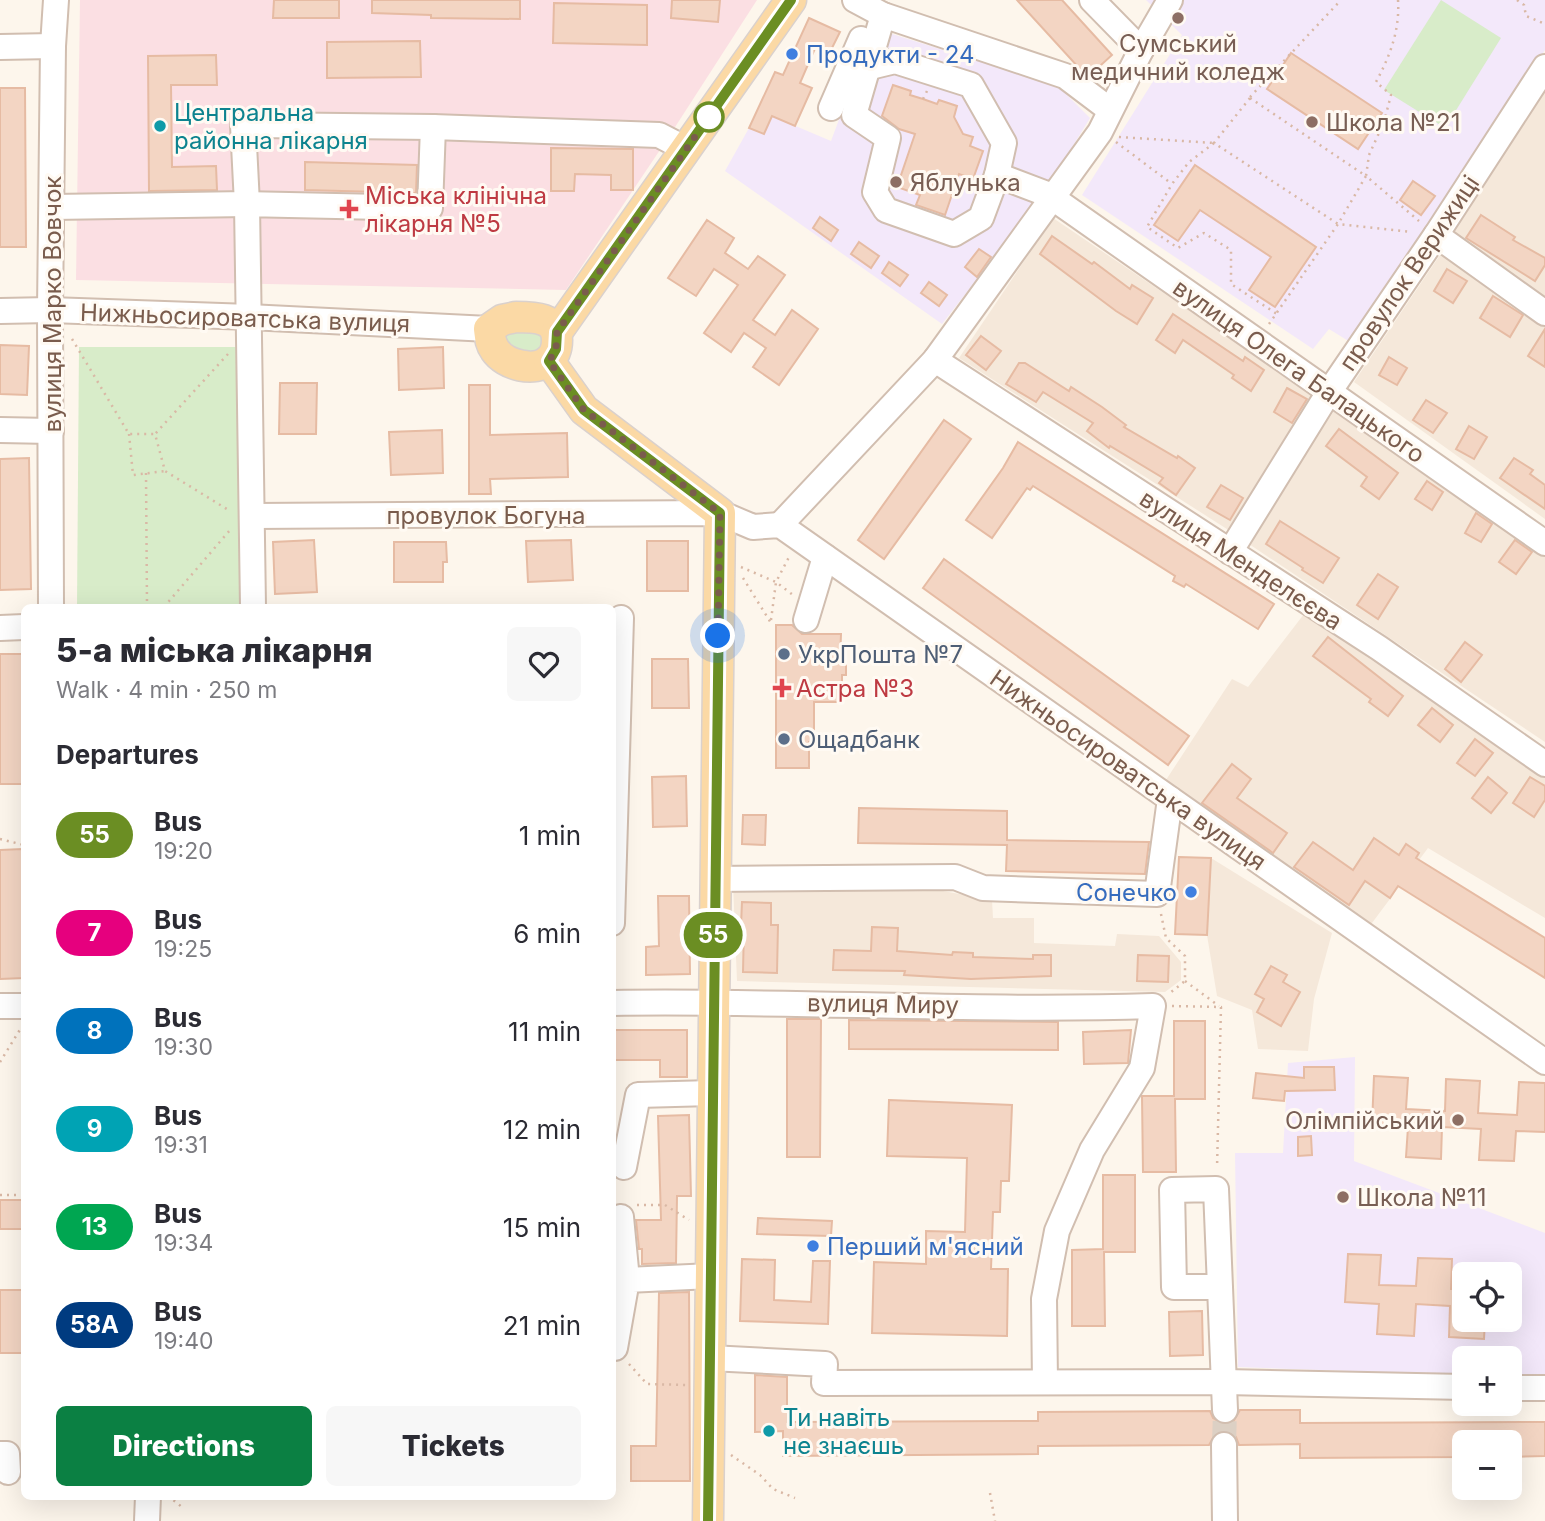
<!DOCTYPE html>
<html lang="en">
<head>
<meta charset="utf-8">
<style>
	:root { --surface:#fff; --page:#f7f7f7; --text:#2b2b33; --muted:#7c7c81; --accent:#0b8043 }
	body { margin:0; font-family:Inter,sans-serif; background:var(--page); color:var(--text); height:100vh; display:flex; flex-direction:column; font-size:26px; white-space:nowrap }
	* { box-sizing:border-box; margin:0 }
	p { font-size:23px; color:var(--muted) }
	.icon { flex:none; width:38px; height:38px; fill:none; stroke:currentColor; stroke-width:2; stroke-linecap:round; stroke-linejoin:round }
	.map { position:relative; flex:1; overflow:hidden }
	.details { position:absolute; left:21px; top:604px; width:595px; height:896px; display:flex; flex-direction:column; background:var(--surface); border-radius:10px; box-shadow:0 7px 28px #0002 }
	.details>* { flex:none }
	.badge { padding:0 14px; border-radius:23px; font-size:24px; line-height:46px }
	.tools { position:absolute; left:1452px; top:1262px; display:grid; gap:14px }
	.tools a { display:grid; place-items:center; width:70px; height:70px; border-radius:10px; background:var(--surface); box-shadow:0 7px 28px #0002; font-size:35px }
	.you { position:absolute; width:35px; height:35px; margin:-18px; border:5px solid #fff; border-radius:50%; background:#1a73e8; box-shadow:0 0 0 10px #1a73e833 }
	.map>.badge { position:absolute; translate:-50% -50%; box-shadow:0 0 0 4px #fff }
	h2 { padding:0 35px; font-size:26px; line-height:63px }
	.round { display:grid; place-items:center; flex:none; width:74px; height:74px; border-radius:10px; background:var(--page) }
	.headline { display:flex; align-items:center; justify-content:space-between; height:119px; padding:0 35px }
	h1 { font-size:33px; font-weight:800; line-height:52px }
	.primary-button { display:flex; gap:14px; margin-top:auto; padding:14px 35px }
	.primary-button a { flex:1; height:80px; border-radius:10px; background:var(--accent); color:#fff; font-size:28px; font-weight:800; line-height:80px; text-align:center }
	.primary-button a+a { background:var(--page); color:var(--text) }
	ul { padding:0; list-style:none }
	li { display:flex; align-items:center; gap:21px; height:98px; padding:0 35px }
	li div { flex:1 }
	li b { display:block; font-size:26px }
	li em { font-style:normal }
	li .badge { min-width:77px; font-weight:700; text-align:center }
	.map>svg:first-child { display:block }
	.residential { fill:#f5e8da }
	.education { fill:#f3e8fa; fill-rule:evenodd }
	.medical { fill:#fbdfe3 }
	.green { fill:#d8ecc9 }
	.building { fill:#f3d5c3; stroke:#e6bba3; stroke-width:2 }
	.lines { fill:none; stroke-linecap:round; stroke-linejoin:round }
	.minor-tunnel { stroke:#dcd0c4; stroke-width:24; stroke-dasharray:24 12; stroke-linecap:butt }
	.minor-casing { stroke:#d1beb0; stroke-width:28 }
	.major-casing { stroke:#dad1cd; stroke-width:33 }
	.path { stroke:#d9b8a5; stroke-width:2.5; stroke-dasharray:2 5; stroke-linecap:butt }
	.minor { stroke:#fff; stroke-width:24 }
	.major { stroke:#fbd9a5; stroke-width:30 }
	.line-casing { stroke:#fff; stroke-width:16 }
	.line { stroke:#6b8e23; stroke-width:10 }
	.walk { stroke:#7a5c4d; stroke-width:7; stroke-dasharray:0 12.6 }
	.education-dot { fill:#8d6e63; stroke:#fffaf3; stroke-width:2.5 }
	.shop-dot { fill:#3f7fe0; stroke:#fffaf3; stroke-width:2.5 }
	.stop-dot { fill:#fff; stroke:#6b8e23; stroke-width:3.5 }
	.culture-dot { fill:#0f9aa8; stroke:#fffaf3; stroke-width:2.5 }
	.health-dot { fill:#e0444e; stroke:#fffaf3; stroke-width:2.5 }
	.service-dot { fill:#5c6f8a; stroke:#fffaf3; stroke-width:2.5 }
	.labels { text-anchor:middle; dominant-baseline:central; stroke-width:6; stroke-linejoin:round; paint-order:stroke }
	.education-label { font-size:24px; fill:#785e54; stroke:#fffaf3; text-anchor:start }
	.shop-label { font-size:24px; fill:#366cbe; stroke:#fffaf3; text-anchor:start }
	.culture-label { font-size:24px; fill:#0d838f; stroke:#fffaf3; text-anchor:start }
	.health-label { font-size:24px; fill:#be3a42; stroke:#fffaf3; text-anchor:start }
	.street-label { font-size:24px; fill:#7a5c4d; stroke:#fffaf3 }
	.service-label { font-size:24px; fill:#4e5e75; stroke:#fffaf3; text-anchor:start }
</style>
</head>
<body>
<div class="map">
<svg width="1545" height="1521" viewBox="0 0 1545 1521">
	<rect width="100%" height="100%" fill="#fdf6ec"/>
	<!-- residential -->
	<g class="residential">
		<path d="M1545 85V302L1450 234Z"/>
		<path d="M1053 218 1316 396 1230 531 959 358Z"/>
		<path d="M1442 252 1545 324V519L1354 382Z"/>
		<path d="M1336 408 1545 555V742L1246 542Z"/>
		<path d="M1304 614 1545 778V918L1428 848 1369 927 1164 783 1232 679 1248 687Z"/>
		<path d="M1211 858 1332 933 1314 999 1308 1051 1258 1049 1252 1010 1217 996 1207 935Z"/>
		<path d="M733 883 932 889 992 900 993 918H1034V943L1115 946 1117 934 1159 936 1181 962V980L1165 992 737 981Z"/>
	</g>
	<!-- education -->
	<g class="education">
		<path d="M1146 0H1545V50L1350 342 1329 329 1313 349 1082 195 1182 35Z"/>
		<path d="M873 28 1058 86 1090 118 1044 193 942 324 725 171 749 128 764 134 772 116 831 141Z"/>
		<path d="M1355 1057 1354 1161 1545 1233V1378L1510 1377V1358H1465V1375L1238 1367 1235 1153H1283L1288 1063ZM1465 1274H1510V1320H1465Z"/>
	</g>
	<!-- medical -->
	<path class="medical" d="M80 0H757L668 138 566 290 76 280Z"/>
	<!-- green -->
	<g class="green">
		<path d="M1441 0 1501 38 1445 128 1384 90Z"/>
		<path d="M506 329 537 331 543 338C540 349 536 354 525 356L502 336Z"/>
		<path d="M79 347H247L246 607H77Z"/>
	</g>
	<!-- building -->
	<g class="building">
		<path d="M274 0H339V18H273Z"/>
		<path d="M372 0H520V19L431 18V15L372 13Z"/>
		<path d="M672 0H720L718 22 671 18Z"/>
		<path d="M1017 0H1062L1112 55 1089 76 1079 68Z"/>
		<path d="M554 3 647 5V45L553 43Z"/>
		<path d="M809 18 840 32 830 52 816 46 800 83 812 88 795 126 772 116 764 134 749 128 775 72 783 75Z"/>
		<path d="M420 41 421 77 327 78V42Z"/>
		<path d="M1291 53 1382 113 1358 149 1267 89Z"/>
		<path d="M216 55 217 85H171L172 167 216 166 217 190 149 191 148 56Z"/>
		<path d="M893 85 911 91 910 95 923 99 937 104 939 100 957 106 954 117 963 134 973 137 970 146 983 151 973 179 959 174 945 215 916 205 920 195 897 187 915 134 899 129 882 116Z"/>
		<path d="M0 88H25L26 247H0Z"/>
		<path d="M551 148 633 149V190H611V175L575 174 574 191H551Z"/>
		<path d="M305 162 417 165 416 193 305 190Z"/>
		<path d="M1195 165 1316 247 1275 307 1249 290 1271 257 1200 210 1178 241 1154 225Z"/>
		<path d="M1413 181 1435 196 1421 215 1400 200Z"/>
		<path d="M1481 215 1515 237 1513 240 1545 258V265L1535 281 1466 238Z"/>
		<path d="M820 217 838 230 831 241 813 228Z"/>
		<path d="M707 220 734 238 725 253 748 269 758 256 785 275 753 320 775 335 792 310 818 329 779 385 753 367 766 348 744 333 731 352 704 333 738 285 714 269 696 296 668 278Z"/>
		<path d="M1052 236 1092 264 1094 262 1130 289 1132 285 1153 298 1137 324 1116 311 1040 254Z"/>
		<path d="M859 242 879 256 871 268 851 254Z"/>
		<path d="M979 249 991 257 977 277 965 267Z"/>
		<path d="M889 262 908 275 900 286 882 273Z"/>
		<path d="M1447 269 1467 281 1453 303 1434 291Z"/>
		<path d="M929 282 947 295 939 306 921 293Z"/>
		<path d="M1493 296 1523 315 1510 337 1480 318Z"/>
		<path d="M1173 314 1243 361 1245 357 1264 370 1251 391 1232 378 1234 375 1183 340 1175 353 1156 340Z"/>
		<path d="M1545 329V367L1528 356Z"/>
		<path d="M981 336 1001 351 986 370 966 355Z"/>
		<path d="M0 345 29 346 27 395 0 394Z"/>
		<path d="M443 347 444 388 399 390 398 349Z"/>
		<path d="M1389 357 1407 368 1397 385 1379 375Z"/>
		<path d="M1019 363H1025L1069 391 1071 387 1102 407 1126 425 1124 427 1177 458 1178 456 1195 468 1176 495 1159 483 1163 478 1110 446 1109 448 1087 431 1093 423 1043 392 1036 402 1006 384Z"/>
		<path d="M280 383H317L316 434H279Z"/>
		<path d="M469 385H490V435L567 433 568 477 490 479 491 494H469Z"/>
		<path d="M1287 388 1307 399 1292 423 1274 412Z"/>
		<path d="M1426 400 1447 413 1433 433 1413 420Z"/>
		<path d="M944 420 971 439 884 559 858 540Z"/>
		<path d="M1469 426 1487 437 1474 459 1456 449Z"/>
		<path d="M1339 429 1398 473 1379 499 1361 486 1367 477 1326 446Z"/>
		<path d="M442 430 443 473 391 475 389 432Z"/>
		<path d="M1018 442 1274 604 1258 629 1186 584 1184 587 1173 581 1175 576 1033 486 1030 490 1027 488 992 538 966 520 1003 468Z"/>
		<path d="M29 458 31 589 0 590V459Z"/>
		<path d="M1514 458 1533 470 1530 474 1545 485V509L1500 478Z"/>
		<path d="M1427 481 1443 492 1432 510 1415 499Z"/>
		<path d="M1221 485 1243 498 1230 520 1207 507Z"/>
		<path d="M1476 513 1492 524 1481 542 1465 533Z"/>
		<path d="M1280 521 1339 558 1323 583 1302 570 1303 568 1266 544Z"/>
		<path d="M314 540 317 592 275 594 273 542Z"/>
		<path d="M571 540 573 580 528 582 526 541Z"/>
		<path d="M1515 540 1532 552 1516 574 1499 562Z"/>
		<rect x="647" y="541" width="41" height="50"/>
		<path d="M394 542H446L447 562H443V582H394Z"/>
		<path d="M944 559 1189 736 1168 765 923 588Z"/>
		<path d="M1378 574 1398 587 1378 619 1357 605Z"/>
		<path d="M776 625H792L802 634H841L840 662H846V675H842V702H814V742H809V768H776Z"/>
		<path d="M1328 637 1403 696 1388 716 1369 702 1371 699 1313 656Z"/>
		<path d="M1465 642 1482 655 1461 682 1445 669Z"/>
		<path d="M0 654H23L24 784H0Z"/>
		<path d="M652 659H688L689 708H652Z"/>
		<path d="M1432 708 1453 725 1440 742 1418 725Z"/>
		<path d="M1475 739 1493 753 1475 776 1457 763Z"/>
		<path d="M1232 764 1251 779 1237 798 1287 833 1273 853 1202 803Z"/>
		<path d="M686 776 687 826 653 827 652 777Z"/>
		<path d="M1488 777 1507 793 1491 813 1472 798Z"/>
		<path d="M1530 777 1545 786V800L1534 817 1513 803Z"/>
		<path d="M859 808 1007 811V840L1149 842 1145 874 1006 871 1007 845 858 843Z"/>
		<path d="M743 815H766L765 845 742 844Z"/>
		<path d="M1374 838 1399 855 1406 844 1419 853 1416 858 1545 938V978L1398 886 1390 898 1365 881 1349 905 1294 867 1313 842 1353 870Z"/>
		<path d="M22 849 24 978 0 979V850Z"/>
		<path d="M1179 857 1211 858 1207 935 1175 934Z"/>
		<path d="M658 896H689L690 974 646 975V947L659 946Z"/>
		<path d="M742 902 771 903V925H778L777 973 743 972 744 926H741Z"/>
		<path d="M872 927 898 928 897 951 952 955 953 952 973 953V957L1033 959V955H1051V976L971 979 904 975 905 971 833 970 834 950 871 951Z"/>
		<path d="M1138 955 1169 956 1168 982 1137 981Z"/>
		<path d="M1271 966 1287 975 1283 982 1300 992 1281 1026 1257 1012 1264 999 1255 994Z"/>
		<path d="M787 1019H821L820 1157H787Z"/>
		<path d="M849 1020 1058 1022V1050L849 1049Z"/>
		<path d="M1174 1021H1205V1099H1175L1176 1172H1143L1142 1096H1174Z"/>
		<path d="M612 1030H687V1077H660V1060H612Z"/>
		<path d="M1131 1030 1128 1063 1084 1064 1083 1032Z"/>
		<path d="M1304 1067H1334L1335 1090 1285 1091 1284 1101 1253 1098 1256 1073 1304 1078Z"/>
		<path d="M1374 1076 1408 1078 1406 1109 1445 1111 1446 1079 1480 1081 1478 1113 1517 1115 1519 1082 1545 1083V1132L1516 1131 1514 1161 1479 1160 1481 1129 1442 1127 1441 1159 1406 1157 1408 1127 1372 1125Z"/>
		<path d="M889 1100 1012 1105 1009 1181H1001L1000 1212H993L991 1269H1008L1007 1336 872 1333 874 1262 926 1264V1231L965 1232 967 1158 887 1156Z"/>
		<path d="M689 1115 691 1196H677L676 1263 642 1264V1249H639L636 1220H661L658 1116Z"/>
		<path d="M1311 1136 1312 1155 1298 1156V1137Z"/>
		<path d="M1103 1175H1135V1252H1104L1105 1326H1072V1250L1103 1249Z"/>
		<rect x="0" y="1200" width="24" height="29"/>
		<path d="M758 1218 832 1221 831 1236 757 1234Z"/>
		<path d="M1348 1254 1381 1255 1379 1285 1416 1286 1418 1258 1452 1259 1451 1289H1465V1320H1485L1484 1339 1449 1337 1450 1306 1416 1304 1414 1336 1377 1334 1379 1304 1345 1302Z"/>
		<path d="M742 1259 775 1260 774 1300 811 1302 813 1261H830L828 1324 740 1321Z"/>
		<rect x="0" y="1290" width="24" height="63"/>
		<path d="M689 1292 690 1481H631V1446H656L659 1293Z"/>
		<path d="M1202 1311 1203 1355 1170 1356 1169 1312Z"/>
		<path d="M755 1375 787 1377V1422L1038 1421V1412L1210 1411 1213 1418 1225 1425 1233 1422 1240 1410H1300V1423L1545 1422V1456L1510 1457V1442H1465V1457L1300 1458V1444L1239 1445 1236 1437 1224 1430 1216 1433 1209 1445 1038 1446V1454L783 1456V1431L755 1432Z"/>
	</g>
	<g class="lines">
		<!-- minor-tunnel -->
		<path class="minor-tunnel" d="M1224 1445 1225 1410"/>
		<!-- minor casing -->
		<g class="minor-casing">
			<g id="minor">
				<path d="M855 0 883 15 1065 76 1110 110"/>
				<path d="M1092 0 1141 50"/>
				<path d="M883 15 854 115 888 138 875 192 886 210 954 234 981 218 997 175"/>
				<path d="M0 47 53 46"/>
				<path d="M866 68 895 61 971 85 1004 143 997 175 1047 194 1545 543"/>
				<path d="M831 108 861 39"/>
				<path d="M53 207 247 204 243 125 433 127"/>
				<path d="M1436 235 1545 313"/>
				<path d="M0 311 50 310 250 317 489 329"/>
				<path d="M935 360 1379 648 1545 764"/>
				<path d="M0 430 51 431"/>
				<path d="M253 516 720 513 753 527 780 525 1545 1062"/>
				<path d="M780 525 935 360 1100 132 1141 50 1170 0"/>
				<path d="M1230 552 1329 392 1436 235 1545 67"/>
				<path d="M51 607 50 310 53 46 56 0"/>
				<path d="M253 607 247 204 430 208 433 127 659 135 686 149"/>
				<path d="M806 620 825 557"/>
				<path d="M0 628 24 627"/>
				<path d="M714 879 955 877 983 888 1157 894 1170 799"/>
				<path d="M612 923 621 618"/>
				<path d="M612 1003C793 1000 973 1012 1153 1006L1142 1068 1092 1150 1057 1231 1044 1299 1045 1382"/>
				<path d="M0 1006H24"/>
				<path d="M624 1167 638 1095 712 1093"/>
				<path d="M621 1217 627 1280"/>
				<path d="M1220 1287H1174L1172 1190 1216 1189 1225 1410"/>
				<path d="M612 1348H615L627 1280 711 1276"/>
				<path d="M710 1358 825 1364 824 1383 1224 1382 1465 1387"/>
				<path d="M1510 1388H1545"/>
				<path d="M1224 1445 1225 1521"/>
				<path d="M0 1454H7L8 1472"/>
				<path d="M147 1521 148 1496"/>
			</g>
		</g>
		<!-- major casing -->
		<g class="major-casing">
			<g id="major">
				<path d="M516 317C534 317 557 317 557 340 557 347 555 355 549 360 535 373 505 365 495 350 490 343 490 337 489 329L502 320Z"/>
				<path d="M557 332 791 0"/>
				<path d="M549 361 584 410 720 513 708 1521"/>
			</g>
		</g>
		<!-- path -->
		<g class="path">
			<path d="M1398 0C1400 30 1390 56 1376 82L1391 95 1384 122 1369 155 1366 176 1419 221"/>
			<path d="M1517 0 1524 5 1526 16 1545 24"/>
			<path d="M1250 97 1341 0"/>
			<path d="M1250 98 1366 176 1338 224 1214 143Z"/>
			<path d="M923 99 927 91"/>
			<path d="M1119 137 1214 143"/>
			<path d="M1116 142 1172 184"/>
			<path d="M1214 143 1189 162 1172 184 1147 227 1178 248 1204 233 1231 250V284L1277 314"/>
			<path d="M1269 324 1338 224 1412 232"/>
			<path d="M72 339 129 434H155"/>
			<path d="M228 354 155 434 165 471 230 511"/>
			<path d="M129 434 133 475 165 471"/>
			<path d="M146 473 147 607"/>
			<path d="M741 567 776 582 793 595"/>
			<path d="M743 578 771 623"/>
			<path d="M164 607 230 530"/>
			<path d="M771 620 776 582 789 557"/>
			<path d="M0 839 24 845"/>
			<path d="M1161 914 1166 938 1185 956V981L1170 993"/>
			<path d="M1185 981 1219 1006"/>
			<path d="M1172 1006 1221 1007 1217 1168"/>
			<path d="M0 1062 21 1028"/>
			<path d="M0 1195H24"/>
			<path d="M637 1205H665L689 1220"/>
			<path d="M629 1364 647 1384 686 1385"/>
			<path d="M731 1455 760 1475 773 1489 795 1498"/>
			<path d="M990 1493 995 1521"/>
			<path d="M168 1496 182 1507"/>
		</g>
		<!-- minor -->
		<use href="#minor" class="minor"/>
		<!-- major -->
		<use href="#major" class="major"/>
	</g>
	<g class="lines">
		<!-- line casing -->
		<g class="line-casing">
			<path id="line" d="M708 1521 720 513 584 410 549 361 556 349 557 332 791 0"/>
		</g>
		<!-- line -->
		<use href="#line" class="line"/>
		<!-- walk -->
		<path class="walk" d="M709 117 557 332 556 349 549 361 584 410 720 513 718 636"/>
	</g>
	<!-- markers -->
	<g class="education-dot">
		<circle cx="1178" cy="18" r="7"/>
		<circle cx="1312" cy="122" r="7"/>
		<circle cx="896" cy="182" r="7"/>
		<circle cx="1458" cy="1120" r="7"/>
		<circle cx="1343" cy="1197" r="7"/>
	</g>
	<g class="shop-dot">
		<circle cx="792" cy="54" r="7"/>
		<circle cx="1191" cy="892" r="7"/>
		<circle cx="813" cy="1246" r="7"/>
	</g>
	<circle class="stop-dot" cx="709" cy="117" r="14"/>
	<g class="culture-dot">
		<circle cx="160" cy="126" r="7"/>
		<circle cx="769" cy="1431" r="7"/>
	</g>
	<g class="health-dot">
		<path d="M345.5 198.5h7v7h7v7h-7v7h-7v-7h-7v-7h7z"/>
		<path d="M778.5 677.5h7v7h7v7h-7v7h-7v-7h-7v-7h7z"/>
	</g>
	<g class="service-dot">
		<circle cx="784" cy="654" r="7"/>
		<circle cx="784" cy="739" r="7"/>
	</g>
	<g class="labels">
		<!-- education labels -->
		<g class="education-label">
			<text x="1178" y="43" text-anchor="middle">Сумський<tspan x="1178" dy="28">медичний коледж</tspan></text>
			<text x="1326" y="122">Школа №21</text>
			<text x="910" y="182">Яблунька</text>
			<text x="1444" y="1120" text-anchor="end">Олімпійський</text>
			<text x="1357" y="1197">Школа №11</text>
		</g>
		<!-- shop labels -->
		<g class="shop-label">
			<text x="806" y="54">Продукти - 24</text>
			<text x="1177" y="892" text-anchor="end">Сонечко</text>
			<text x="827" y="1246">Перший м'ясний</text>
		</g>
		<!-- culture labels -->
		<g class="culture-label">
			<text x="174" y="112">Центральна<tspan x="174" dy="28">районна лікарня</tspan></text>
			<text x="783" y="1417">Ти навіть<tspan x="783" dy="28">не знаєшь</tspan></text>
		</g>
		<!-- health labels -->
		<g class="health-label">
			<text x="365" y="195">Міська клінічна<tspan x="365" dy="28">лікарня №5</tspan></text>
			<text x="796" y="688">Астра №3</text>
		</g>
		<!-- street labels -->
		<g class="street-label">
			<text transform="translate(1409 273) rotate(-56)">провулок Верижиці</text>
			<text transform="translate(52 304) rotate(-90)">вулиця Марко Вовчок</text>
			<text transform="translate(245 318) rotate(2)">Нижньосироватська вулиця</text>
			<text transform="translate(1299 371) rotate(35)">вулиця Олега Балацького</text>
			<text x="486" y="515">провулок Богуна</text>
			<text transform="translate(1241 560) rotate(33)">вулиця Менделєєва</text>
			<text transform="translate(1128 770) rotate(35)">Нижньосироватська вулиця</text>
			<text transform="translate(883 1004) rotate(1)">вулиця Миру</text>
		</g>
		<!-- service labels -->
		<g class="service-label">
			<text x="798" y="654">УкрПошта №7</text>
			<text x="798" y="739">Ощадбанк</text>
		</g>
	</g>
</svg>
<div class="tools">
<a><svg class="icon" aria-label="locate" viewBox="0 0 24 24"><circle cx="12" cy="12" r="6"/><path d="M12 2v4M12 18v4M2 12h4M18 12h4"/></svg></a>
<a>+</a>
<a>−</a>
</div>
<div class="you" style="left:718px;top:636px"></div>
<b class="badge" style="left:713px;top:935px;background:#6b8e23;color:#fff">55</b>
<section class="details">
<div class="headline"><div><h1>5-а міська лікарня</h1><p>Walk · 4 min · 250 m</p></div><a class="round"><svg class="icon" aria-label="heart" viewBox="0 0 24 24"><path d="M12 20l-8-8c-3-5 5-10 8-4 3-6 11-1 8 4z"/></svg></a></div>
<h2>Departures</h2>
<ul>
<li><span class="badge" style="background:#6b8e23;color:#fff">55</span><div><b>Bus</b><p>19:20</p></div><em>1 min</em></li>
<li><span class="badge" style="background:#e6007e;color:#fff">7</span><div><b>Bus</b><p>19:25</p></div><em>6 min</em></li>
<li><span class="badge" style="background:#0072bc;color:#fff">8</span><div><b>Bus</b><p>19:30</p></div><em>11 min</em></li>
<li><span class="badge" style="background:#00a3b4;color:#fff">9</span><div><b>Bus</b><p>19:31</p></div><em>12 min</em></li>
<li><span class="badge" style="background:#00a651;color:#fff">13</span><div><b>Bus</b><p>19:34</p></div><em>15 min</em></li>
<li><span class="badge" style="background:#003b80;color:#fff">58А</span><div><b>Bus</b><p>19:40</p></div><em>21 min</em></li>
</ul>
<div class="primary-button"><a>Directions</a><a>Tickets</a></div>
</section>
</div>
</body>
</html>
